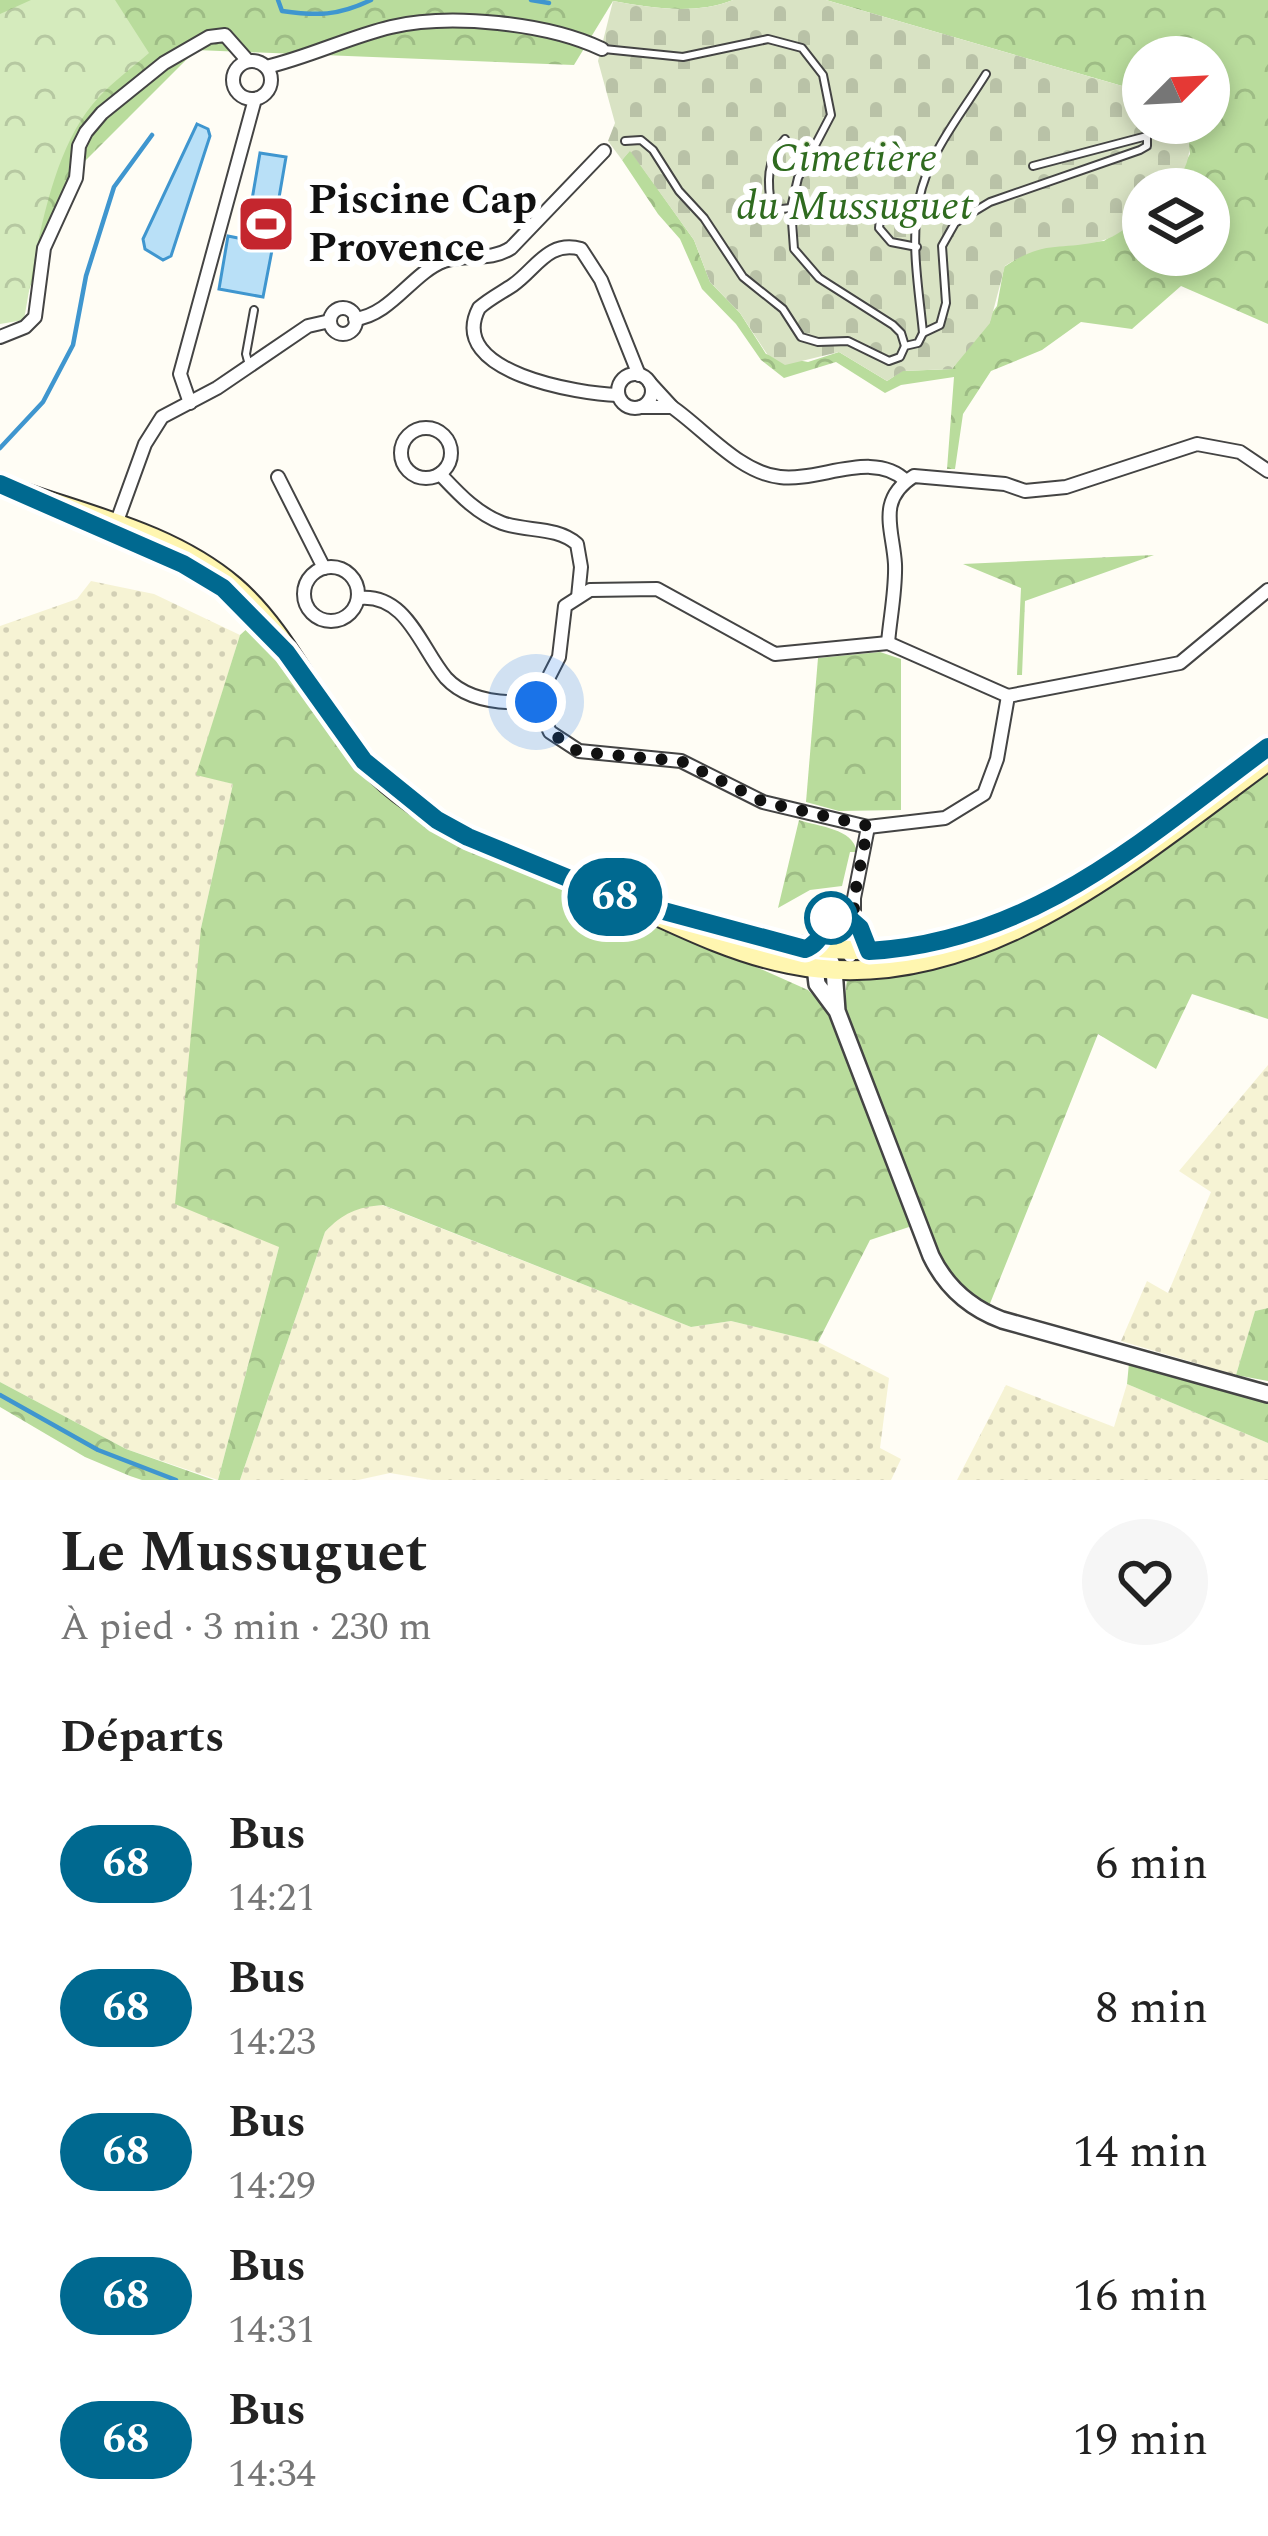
<!DOCTYPE html>
<html lang="fr">
<head>
<meta charset="utf-8">
<style>
	:root { --surface:#fff; --page:#f6f6f6; --text:#222; --muted:#767676 }
	body { margin:0; font-family:Spectral,serif; background:var(--page); color:var(--text); height:100vh; display:flex; flex-direction:column; font-size:45px; white-space:nowrap }
	* { box-sizing:border-box; margin:0 }
	p { font-size:39px; color:var(--muted) }
	.icon { flex:none; width:66px; height:66px; fill:none; stroke:currentColor; stroke-width:2; stroke-linecap:round; stroke-linejoin:round }
	.map { position:relative; height:1480px; overflow:hidden }
	.details { display:flex; flex-direction:column; background:var(--surface); flex:1 }
	.details>* { flex:none }
	.badge { padding:0 24px; border-radius:39px; font-size:42px; line-height:78px }
	.needle { width:78px; rotate:66deg }
	.buttons { position:absolute; left:1122px; top:36px; display:grid; gap:24px }
	.buttons a { display:grid; place-items:center; width:108px; height:108px; border-radius:50%; background:var(--surface); box-shadow:0 6px 18px #0003; font-size:60px }
	.you { position:absolute; width:60px; height:60px; margin:-30px; border:9px solid #fff; border-radius:50%; background:#1a73e8; box-shadow:0 0 0 18px #1a73e833 }
	.map>.badge { position:absolute; translate:-50% -50%; box-shadow:0 0 0 6px #fff }
	h2 { padding:0 60px; font-size:45px; line-height:108px }
	.round { display:grid; place-items:center; flex:none; width:126px; height:126px; border-radius:63px; background:var(--page) }
	.head { display:flex; align-items:center; justify-content:space-between; height:204px; padding:0 60px }
	h1 { font-size:57px; font-weight:700; line-height:90px }
	ul { padding:0; list-style:none }
	li { display:flex; align-items:center; gap:36px; height:144px; padding:0 60px }
	li div { flex:1 }
	li b { display:block; font-size:45px }
	li em { font-style:normal }
	li .badge { min-width:132px; font-weight:700; text-align:center }
	.map>svg:first-child { display:block }
	.farmland { fill:url(#farmland-dots) }
	.forest { fill:url(#forest-crowns) }
	.cemetery { fill:url(#cemetery-stones) }
	.park { fill:url(#park-crowns) }
	.water { fill:#b9e0f7; stroke:#3f96cf; stroke-width:3 }
	.lines { fill:none; stroke-linecap:round; stroke-linejoin:round }
	.stream { stroke:#3f96cf; stroke-width:4.5 }
	.service-casing { stroke:#444; stroke-width:10 }
	.minor-casing { stroke:#444; stroke-width:16 }
	.tertiary-casing { stroke:#444; stroke-width:20 }
	.secondary-casing { stroke:#333; stroke-width:22 }
	.service { stroke:#fff; stroke-width:6 }
	.minor { stroke:#fff; stroke-width:12 }
	.tertiary { stroke:#fff; stroke-width:15 }
	.secondary { stroke:#fff6b0; stroke-width:18 }
	.line-casing { stroke:#fff; stroke-width:27 }
	.line { stroke:#006990; stroke-width:18 }
	.walk { stroke:#111; stroke-width:12; stroke-dasharray:0 21.6 }
	.stop-dot { fill:#fff; stroke:#006990; stroke-width:6 }
	.labels { text-anchor:middle; dominant-baseline:central; stroke-width:12; stroke-linejoin:round; paint-order:stroke }
	.park-label { font-size:42px; font-style:italic; fill:#2f6b1f; stroke:#fff }
	.poi-label { font-size:42px; font-weight:bold; fill:#111; stroke:#fff; text-anchor:start }
</style>
</head>
<body>
<div class="map">
<svg width="1268" height="1480" viewBox="0 0 1268 1480">
	<defs>
		<pattern id="farmland-dots" width="8" height="8" patternUnits="userSpaceOnUse" patternTransform="scale(3)"><rect width="8" height="8" fill="#f6f3d4"/><path d="M2 2h.1M6 6h.1" fill="none" stroke="#d2cfb5" stroke-width="1.8" stroke-linecap="round"/></pattern>
		<pattern id="forest-crowns" width="20" height="18" patternUnits="userSpaceOnUse" patternTransform="scale(3)"><rect width="20" height="18" fill="#b9dc9c"/><path d="M2 6a3 3 0 1 1 6 0M12 15a3 3 0 1 1 6 0" fill="none" stroke="#9ebc85"/></pattern>
		<pattern id="cemetery-stones" width="16" height="16" patternUnits="userSpaceOnUse" patternTransform="scale(3)"><rect width="16" height="16" fill="#d9e3c4"/><path d="M2 7V4a2 2 0 0 1 4 0v3zM10 15v-3a2 2 0 0 1 4 0v3z" fill="#b9c2a7"/></pattern>
		<pattern id="park-crowns" width="20" height="18" patternUnits="userSpaceOnUse" patternTransform="scale(3)"><rect width="20" height="18" fill="#d5ebbd"/><path d="M2 6a3 3 0 1 1 6 0M12 15a3 3 0 1 1 6 0" fill="none" stroke="#b6c8a1"/></pattern>
	</defs>
	<rect width="100%" height="100%" fill="#fffdf5"/>
	<!-- farmland -->
	<g class="farmland">
		<path d="M91 581 154 594 240 635 197 774 233 784 201 928 279 1247 218 1480 126 1449 0 1382V626L77 599Z"/>
		<path d="M1268 1065V1308L1255 1311 1236 1375 1121 1341 1147 1281 1168 1293 1211 1192 1179 1171Z"/>
		<path d="M382 1205 691 1327 731 1321 818 1342 889 1378 880 1448 901 1459 891 1480H432L390 1473 358 1480H240L325 1232 341 1215 360 1207Z"/>
		<path d="M1127 1384 1268 1443V1480H957L1006 1385 1114 1427Z"/>
	</g>
	<!-- forest -->
	<g class="forest">
		<path d="M0 0H733C695 15 653 8 613 1L574 65 196 50 70 176 25 301 0 291Z"/>
		<path d="M826 0H1268V324L1181 286 1132 329 1081 322 1042 350 991 371 963 414 955 469H947L954 377 901 385 885 393 836 362 784 378 761 360 736 324 702 289 680 239 658 214 622 160 630 150 694 240 710 282 740 313 766 354 808 362 839 352 887 381 902 371 952 369 997 306 1004 267 1027 252 1059 244 1104 241 1143 213V255H1209V189H1170L1190 154 1185 123H1209V57H1143V92Z"/>
		<path d="M1154 555 1025 601 1022 675H1017L1021 588 963 564Z"/>
		<path d="M250 626 361 774 418 817 808 990 829 1011 912 1226 870 1240 818 1342 731 1321 691 1327 383 1205C357 1207 343 1213 325 1232L240 1480H218L279 1247 175 1204 201 928 233 784 196 775 240 635Z"/>
		<path d="M880 652 901 659V810L839 811 806 802 818 658Z"/>
		<path d="M1268 774V1019L1192 994 1156 1069 1098 1034 989 1306 957 1281 940 1261 844 1007 847 979C887 972 934 971 973 957 1085 917 1174 844 1268 774Z"/>
		<path d="M799 820C819 827 853 828 857 852H850L842 886 810 890 778 908Z"/>
		<path d="M1268 1308V1381L1236 1375 1255 1311Z"/>
		<path d="M1129 1363 1268 1402V1443L1127 1384Z"/>
		<path d="M0 1382 126 1449 214 1480H142L130 1476 85 1457 0 1407Z"/>
	</g>
	<!-- cemetery -->
	<path class="cemetery" d="M733 0H826L1143 92V123H1185C1194 150 1189 168 1170 189H1143V213C1131 224 1117 237 1101 241 1059 251 1047 239 1005 266L990 323 952 369 903 371 887 381 839 352 785 365 767 354 740 313 710 282 694 240 630 151 622 160 608 141 615 123 598 61 613 1C653 8 695 15 733 0Z"/>
	<!-- park -->
	<path class="park" d="M31 0H115L149 53C133 67 114 81 99 97 50 148 36 252 24 320L0 324V14Z"/>
	<!-- water -->
	<g class="water">
		<path d="M197 124 208 129 210 136 171 256 163 260 145 249 143 239Z"/>
		<path d="M260 153 286 157 275 221 249 217Z"/>
		<path d="M228 236 273 245 263 297 219 289Z"/>
	</g>
	<g class="lines">
		<!-- stream -->
		<g class="stream">
			<path d="M278 0 282 11C317 16 338 16 371 0"/>
			<path d="M531 0 549 3"/>
			<path d="M0 448 43 402 73 345 86 276 114 187 152 135"/>
			<path d="M0 1395 98 1450 176 1480"/>
		</g>
		<!-- service casing -->
		<g class="service-casing">
			<g id="service">
				<path d="M604 49 683 57 768 39 802 48 823 75 831 115 798 178 791 208 794 249 819 278 893 325 901 333 905 346"/>
				<path d="M785 139C766 160 767 183 772 210L791 208"/>
				<path d="M625 141 641 140 653 150 679 191 704 218 743 277 783 309 801 337 818 342 848 341 889 361 900 357 905 346 918 343 923 333 940 325 946 303 942 246 955 223 990 202 1140 150 1147 146V136"/>
				<path d="M1033 166 1147 136"/>
				<path d="M917 247 891 242 879 228 880 219 892 209 917 213"/>
				<path d="M923 333C919 290 910 242 919 200 928 153 962 113 986 74"/>
				<path d="M249 365 246 354 254 310"/>
				<path d="M816 944 831 918 843 913 851 917"/>
			</g>
		</g>
		<!-- minor casing -->
		<g class="minor-casing">
			<g id="minor">
				<circle cx="252" cy="80" r="19"/>
				<path d="M266 67C309 57 349 37 391 27 450 13 547 23 602 49"/>
				<circle cx="343" cy="321" r="13"/>
				<path d="M355 319C391 315 412 273 444 261 466 253 490 262 511 248L604 151"/>
				<path d="M0 337 25 327 35 317 44 248 76 178 79 146 86 132 102 113 164 63 209 37 225 35 248 61"/>
				<circle cx="635" cy="391" r="17"/>
				<path d="M618 395C581 394 445 373 479 308 489 299 501 293 513 285 536 269 548 240 581 249L601 280 639 375"/>
				<path d="M190 403 180 374 255 99"/>
				<path d="M641 407H672L650 383"/>
				<path d="M672 407C705 430 740 473 780 477 819 482 874 449 906 481"/>
				<circle cx="426" cy="453" r="25"/>
				<path d="M440 474C459 494 476 513 502 523 527 532 556 526 577 544L581 567 578 597"/>
				<path d="M278 477 324 568"/>
				<path d="M108 531 116 524 145 444 162 417 217 388 308 326 330 321"/>
				<circle cx="331" cy="594" r="27"/>
				<path d="M359 598C407 593 421 649 446 678 468 702 507 704 536 702"/>
				<path d="M888 643C890 618 896 590 895 564 893 529 876 500 914 476L1005 484 1025 491 1066 487 1197 444 1240 452 1268 471"/>
				<path d="M536 702 550 732 579 751 681 761 763 802 868 827 945 818 984 794 997 759 1008 696 1180 663 1268 590"/>
				<path d="M536 702 559 657 565 606 590 590 657 589 775 654 888 643 1008 696"/>
				<path d="M854 919 868 943 867 956"/>
				<path d="M850 956 847 937 854 919V898L868 827"/>
			</g>
		</g>
		<!-- tertiary casing -->
		<g class="tertiary-casing">
			<path id="tertiary" d="M837 1011 834 969 826 951 815 967 817 984 837 1011 931 1256C946 1287 970 1308 1002 1320L1268 1394"/>
		</g>
		<!-- secondary casing -->
		<g class="secondary-casing">
			<g id="secondary">
				<path d="M0 484C79 514 168 530 234 586 289 633 317 707 365 762 393 794 431 817 468 837 519 858 570 877 620 899 675 924 729 952 789 964 973 1002 1131 861 1268 761"/>
				<path d="M686 919C821 958 887 964 1022 915"/>
			</g>
		</g>
		<!-- service -->
		<use href="#service" class="service"/>
		<!-- minor -->
		<use href="#minor" class="minor"/>
		<!-- tertiary -->
		<use href="#tertiary" class="tertiary"/>
		<!-- secondary -->
		<use href="#secondary" class="secondary"/>
	</g>
	<g class="lines">
		<!-- line casing -->
		<g class="line-casing">
			<path id="line" d="M0 484 183 564 223 588 286 652 364 761 437 820 468 837 619 899 805 949C825 942 822 919 843 913L860 928 869 951C1032 942 1144 839 1268 747"/>
		</g>
		<!-- line -->
		<use href="#line" class="line"/>
		<!-- walk -->
		<path class="walk" d="M536 702 550 732 579 752 681 761 764 802 868 826 854 898V919L843 913 831 918"/>
	</g>
	<!-- icons -->
	<defs>
		<g id="stadium-square" transform="scale(3)"><rect x="-9" y="-9" width="18" height="18" rx="4" fill="#c4262e" stroke="#fff"/><path d="M0-5a6.5 5 0 1 0 0 10a6.5 5 0 1 0 0-10ZM-3.5-1.8h7v3.6h-7Z" fill="#fff"/></g>
	</defs>
	<g fill-rule="evenodd">
		<use href="#stadium-square" x="266" y="224"/>
	</g>
	<!-- markers -->
	<circle class="stop-dot" cx="831" cy="918" r="24"/>
	<g class="labels">
		<!-- park labels -->
		<g class="park-label">
			<text x="854" y="158">Cimetière<tspan x="854" dy="48">du Mussuguet</tspan></text>
		</g>
		<!-- poi labels -->
		<g class="poi-label">
			<text x="308" y="200">Piscine Cap<tspan x="308" dy="48">Provence</tspan></text>
		</g>
	</g>
</svg>
<div class="buttons">
<a><svg class="needle" viewBox="-14 -14 28 28"><path d="M0-13l5 13h-10z" fill="#e53935"/><path d="M0 13l5-13h-10z" fill="#767676"/></svg></a>
<a><svg class="icon" aria-label="layers" viewBox="0 0 24 24"><path d="M12 4l9 5-9 5-9-5zM3 14l9 5 9-5"/></svg></a>
</div>
<div class="you" style="left:536px;top:702px"></div>
<b class="badge" style="left:615px;top:897px;background:#006990;color:#fff">68</b>
</div>
<section class="details">
<div class="head"><div><h1>Le Mussuguet</h1><p>À pied · 3 min · 230 m</p></div><a class="round"><svg class="icon" aria-label="heart" viewBox="0 0 24 24"><path d="M12 20l-8-8c-3-5 5-10 8-4 3-6 11-1 8 4z"/></svg></a></div>
<h2>Départs</h2>
<ul>
<li><span class="badge" style="background:#006990;color:#fff">68</span><div><b>Bus</b><p>14:21</p></div><em>6 min</em></li>
<li><span class="badge" style="background:#006990;color:#fff">68</span><div><b>Bus</b><p>14:23</p></div><em>8 min</em></li>
<li><span class="badge" style="background:#006990;color:#fff">68</span><div><b>Bus</b><p>14:29</p></div><em>14 min</em></li>
<li><span class="badge" style="background:#006990;color:#fff">68</span><div><b>Bus</b><p>14:31</p></div><em>16 min</em></li>
<li><span class="badge" style="background:#006990;color:#fff">68</span><div><b>Bus</b><p>14:34</p></div><em>19 min</em></li>
</ul>
</section>
</body>
</html>
